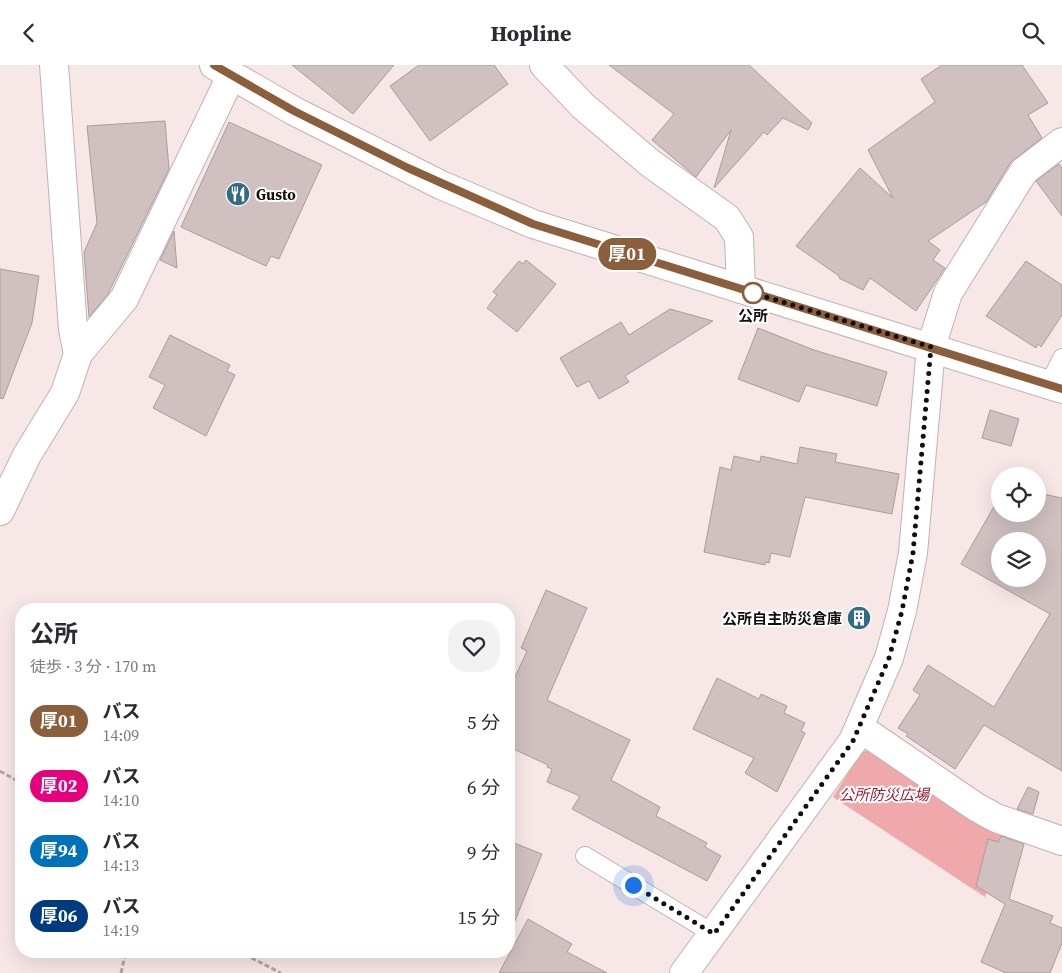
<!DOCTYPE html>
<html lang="ja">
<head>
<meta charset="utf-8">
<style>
	:root { --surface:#fff; --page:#f2f2f3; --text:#2b2b33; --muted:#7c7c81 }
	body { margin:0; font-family:"Source Serif 4","Noto Sans JP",serif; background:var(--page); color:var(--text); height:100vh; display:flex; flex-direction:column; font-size:19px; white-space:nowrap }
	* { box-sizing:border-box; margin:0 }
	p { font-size:16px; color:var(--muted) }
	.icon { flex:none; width:28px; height:28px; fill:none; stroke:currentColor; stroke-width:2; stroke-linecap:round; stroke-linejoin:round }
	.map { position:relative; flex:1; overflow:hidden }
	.side { position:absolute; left:15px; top:538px; width:500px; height:355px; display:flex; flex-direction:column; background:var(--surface); border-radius:20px; box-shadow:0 5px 20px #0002 }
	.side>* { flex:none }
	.badge { padding:0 10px; border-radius:16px; font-size:18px; line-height:32px }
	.controls { position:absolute; left:991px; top:402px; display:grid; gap:10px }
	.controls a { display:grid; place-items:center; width:55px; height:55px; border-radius:50%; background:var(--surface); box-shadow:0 5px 20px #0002; font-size:25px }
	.you { position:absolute; width:25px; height:25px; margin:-12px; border:4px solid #fff; border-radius:50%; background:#1a73e8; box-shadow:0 0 0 8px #1a73e833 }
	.map>.badge { position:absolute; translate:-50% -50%; box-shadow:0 0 0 2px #fff }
	.round { display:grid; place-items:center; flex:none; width:52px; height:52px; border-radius:20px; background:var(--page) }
	.overview { display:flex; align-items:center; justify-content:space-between; height:85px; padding:0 15px }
	h1 { font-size:24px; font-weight:700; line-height:38px }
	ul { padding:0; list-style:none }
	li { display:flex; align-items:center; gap:15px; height:65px; padding:0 15px }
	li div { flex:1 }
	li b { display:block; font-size:19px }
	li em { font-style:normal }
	li .badge { min-width:55px; font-weight:700; text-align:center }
	header { display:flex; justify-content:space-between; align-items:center; height:65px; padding:0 15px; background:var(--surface); font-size:22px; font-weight:700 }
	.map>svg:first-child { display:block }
	.green { fill:#efa9ab }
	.building { fill:#d0c0c0; stroke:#ab9c9c; fill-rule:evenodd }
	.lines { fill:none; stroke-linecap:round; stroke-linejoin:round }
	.lane-casing { stroke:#c1b2b2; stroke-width:20 }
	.street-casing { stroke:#c1b2b2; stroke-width:30 }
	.secondary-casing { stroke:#c1b2b2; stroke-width:30 }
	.path { stroke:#b1a5a5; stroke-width:3; stroke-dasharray:5 2.5; stroke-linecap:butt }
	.lane { stroke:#fff; stroke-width:18 }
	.street { stroke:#fff; stroke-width:28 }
	.secondary { stroke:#fff; stroke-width:28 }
	.line-casing { stroke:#fff; stroke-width:11 }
	.line { stroke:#8b5e3c; stroke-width:8 }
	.walk { stroke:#130e0e; stroke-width:5; stroke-dasharray:0 9 }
	.stop-dot { fill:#fff; stroke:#8b5e3c; stroke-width:2.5 }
	.labels { text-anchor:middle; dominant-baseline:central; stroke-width:4; stroke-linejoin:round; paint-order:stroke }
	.poi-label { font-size:15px; font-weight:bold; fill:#130e0e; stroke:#fff; text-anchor:start }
	.stop-label { font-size:15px; font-weight:bold; fill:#130e0e; stroke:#fff }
	.park-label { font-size:15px; font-style:italic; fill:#961c32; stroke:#fff }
</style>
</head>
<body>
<header><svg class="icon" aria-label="back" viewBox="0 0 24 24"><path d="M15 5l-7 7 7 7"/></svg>Hopline<svg class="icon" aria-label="search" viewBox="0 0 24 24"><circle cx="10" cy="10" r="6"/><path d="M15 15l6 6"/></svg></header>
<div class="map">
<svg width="1062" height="908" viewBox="0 0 1062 908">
	<rect width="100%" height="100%" fill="#f7e7e7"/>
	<!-- green -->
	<path class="green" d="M862 686H871L1006 769 985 832 833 732Z"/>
	<!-- building -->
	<g class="building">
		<path d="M292 0H394L353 49Z"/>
		<path d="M419 0H494L508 19 430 76 390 21Z"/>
		<path d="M609 0H749L812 58 808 65 783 53 767 70 764 67 714 123 731 65 696 112 652 75 674 49Z"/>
		<path d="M942 0H1022L1048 38 1028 50 1042 73 1011 97 986 137 928 176 940 185 933 195 945 203 916 246 870 213 863 225 839 213V211L796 181 860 103 893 133 868 85 935 37 921 14Z"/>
		<path d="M165 56 169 104 108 229 89 252 84 187 97 158 87 61Z"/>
		<path d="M229 57 322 100 279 194 271 191 266 201 181 162Z"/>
		<path d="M1059 99 1062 103V151L1036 116Z"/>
		<path d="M174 166 177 203 160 195Z"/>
		<path d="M526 195 556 219 517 267 487 243 497 230 493 227 519 196 523 199Z"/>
		<path d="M1026 196 1062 220V250L1041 282 1038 279 1036 283 986 251Z"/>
		<path d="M0 204 39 211 32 258 3 334 0 333Z"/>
		<path d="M670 244 713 256 625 311 629 317 599 334 589 316 577 322 560 293 621 257 629 270Z"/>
		<path d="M758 263 814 285 887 307 877 341 806 320 799 337 738 314Z"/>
		<path d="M170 270 230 300 227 306 235 310 206 371 153 343 165 320 149 312Z"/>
		<path d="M990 345 1019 354 1011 381 982 373Z"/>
		<path d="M800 382 837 389 835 397 899 409 892 449 805 432 790 492 771 488 769 498 765 497V500L704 487 720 402 731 405 734 391 760 397 761 391 797 399Z"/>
		<path d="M1038 428 1062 433V706L984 660 955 704 906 671 908 669 898 663 920 630 913 625 928 600 994 642 1050 549 961 499 1000 431V449H1038ZM1000 476H1038V514H1000Z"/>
		<path d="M546 525 587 543 547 635 630 675 611 715 660 742 656 751 707 778 705 782 721 791 707 816 572 744 580 731 547 717 552 704 547 702 548 700 509 682V625L527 586 521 583Z"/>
		<path d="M717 613 759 634 761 629 787 641 784 648 805 658 801 666 805 668 777 727 745 708 754 693 693 664Z"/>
		<path d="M1028 722 1039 727 1033 749 1017 744Z"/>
		<path d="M1001 771 1024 779 1009 834 1053 851 1050 858 1062 863V878L1050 908H1006L981 897 1005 839 976 821 988 774 998 777Z"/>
		<path d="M509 776 542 789 510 868H509Z"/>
		<path d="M528 854 572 879 567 887 607 908H499Z"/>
	</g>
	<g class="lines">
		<!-- lane casing -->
		<g class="lane-casing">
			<g id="lane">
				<path d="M1049 320 1062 293"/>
				<path d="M585 791 714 869"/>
			</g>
		</g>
		<!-- street casing -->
		<g class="street-casing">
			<g id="street">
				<path d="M544 0 583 41 650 98 727 153 739 172 741 224"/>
				<path d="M78 289 124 234 231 11"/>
				<path d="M0 446 27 390 65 328 78 289 73 264 54 0"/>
				<path d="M860 663 976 742 996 753 1062 776"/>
				<path d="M684 908 853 676 889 593 902 546 913 488 931 282 948 228 1024 106 1062 77"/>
			</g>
		</g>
		<!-- secondary casing -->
		<g class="secondary-casing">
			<path id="secondary" d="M214 0 294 46 441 120 533 159 1062 324"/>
		</g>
		<!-- path -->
		<g class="path">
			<path d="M0 706 21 718"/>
			<path d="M238 886 281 908"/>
			<path d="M121 908 126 886"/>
		</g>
		<!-- lane -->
		<use href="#lane" class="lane"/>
		<!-- street -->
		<use href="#street" class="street"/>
		<!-- secondary -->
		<use href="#secondary" class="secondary"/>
	</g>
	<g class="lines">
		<!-- line casing -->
		<g class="line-casing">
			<path id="line" d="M214 0 294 46 408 103 533 159 1062 324"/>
		</g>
		<!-- line -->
		<use href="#line" class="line"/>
		<!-- walk -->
		<path class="walk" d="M633 820 714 869 853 676 889 593 902 546 913 488 931 282 753 228"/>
	</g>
	<!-- icons -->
	<defs>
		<g id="restaurant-disc" transform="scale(1.25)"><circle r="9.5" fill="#306c83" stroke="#fff"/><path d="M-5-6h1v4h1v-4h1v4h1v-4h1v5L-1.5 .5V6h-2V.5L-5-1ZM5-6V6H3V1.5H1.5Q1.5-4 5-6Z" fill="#fff"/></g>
		<g id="building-disc" transform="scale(1.25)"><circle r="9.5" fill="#306c83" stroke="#fff"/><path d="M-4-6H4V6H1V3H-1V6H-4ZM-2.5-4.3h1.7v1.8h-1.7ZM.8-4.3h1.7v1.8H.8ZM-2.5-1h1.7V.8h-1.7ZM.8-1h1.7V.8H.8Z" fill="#fff"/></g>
	</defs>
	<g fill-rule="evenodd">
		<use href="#restaurant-disc" x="238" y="129"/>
		<use href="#building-disc" x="859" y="553"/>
	</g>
	<!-- markers -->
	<circle class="stop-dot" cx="753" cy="228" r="10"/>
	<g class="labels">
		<!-- poi labels -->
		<g class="poi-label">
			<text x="256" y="129">Gusto</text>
			<text x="842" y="553" text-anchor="end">公所自主防災倉庫</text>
		</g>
		<!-- stop labels -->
		<g class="stop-label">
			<text x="753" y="250">公所</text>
		</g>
		<!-- park labels -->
		<g class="park-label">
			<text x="884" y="729">公所防災広場</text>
		</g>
	</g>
</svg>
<div class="controls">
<a><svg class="icon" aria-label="locate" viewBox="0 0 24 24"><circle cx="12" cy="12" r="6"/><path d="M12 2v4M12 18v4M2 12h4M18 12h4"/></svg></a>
<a><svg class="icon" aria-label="layers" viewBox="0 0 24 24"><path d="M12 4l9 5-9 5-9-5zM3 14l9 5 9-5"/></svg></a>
</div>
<div class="you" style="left:633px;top:820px"></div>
<b class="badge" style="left:627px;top:189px;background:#8b5e3c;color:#fff">厚01</b>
<section class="side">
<div class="overview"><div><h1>公所</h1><p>徒歩 · 3 分 · 170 m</p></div><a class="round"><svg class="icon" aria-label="heart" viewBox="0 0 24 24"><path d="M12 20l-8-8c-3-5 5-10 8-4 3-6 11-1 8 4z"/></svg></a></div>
<ul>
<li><span class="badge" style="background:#8b5e3c;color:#fff">厚01</span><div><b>バス</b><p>14:09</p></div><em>5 分</em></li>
<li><span class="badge" style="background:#e6007e;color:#fff">厚02</span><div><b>バス</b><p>14:10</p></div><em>6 分</em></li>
<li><span class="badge" style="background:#0072bc;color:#fff">厚94</span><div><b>バス</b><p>14:13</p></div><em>9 分</em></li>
<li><span class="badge" style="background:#003b80;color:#fff">厚06</span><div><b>バス</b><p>14:19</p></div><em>15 分</em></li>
</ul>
</section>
</div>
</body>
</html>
